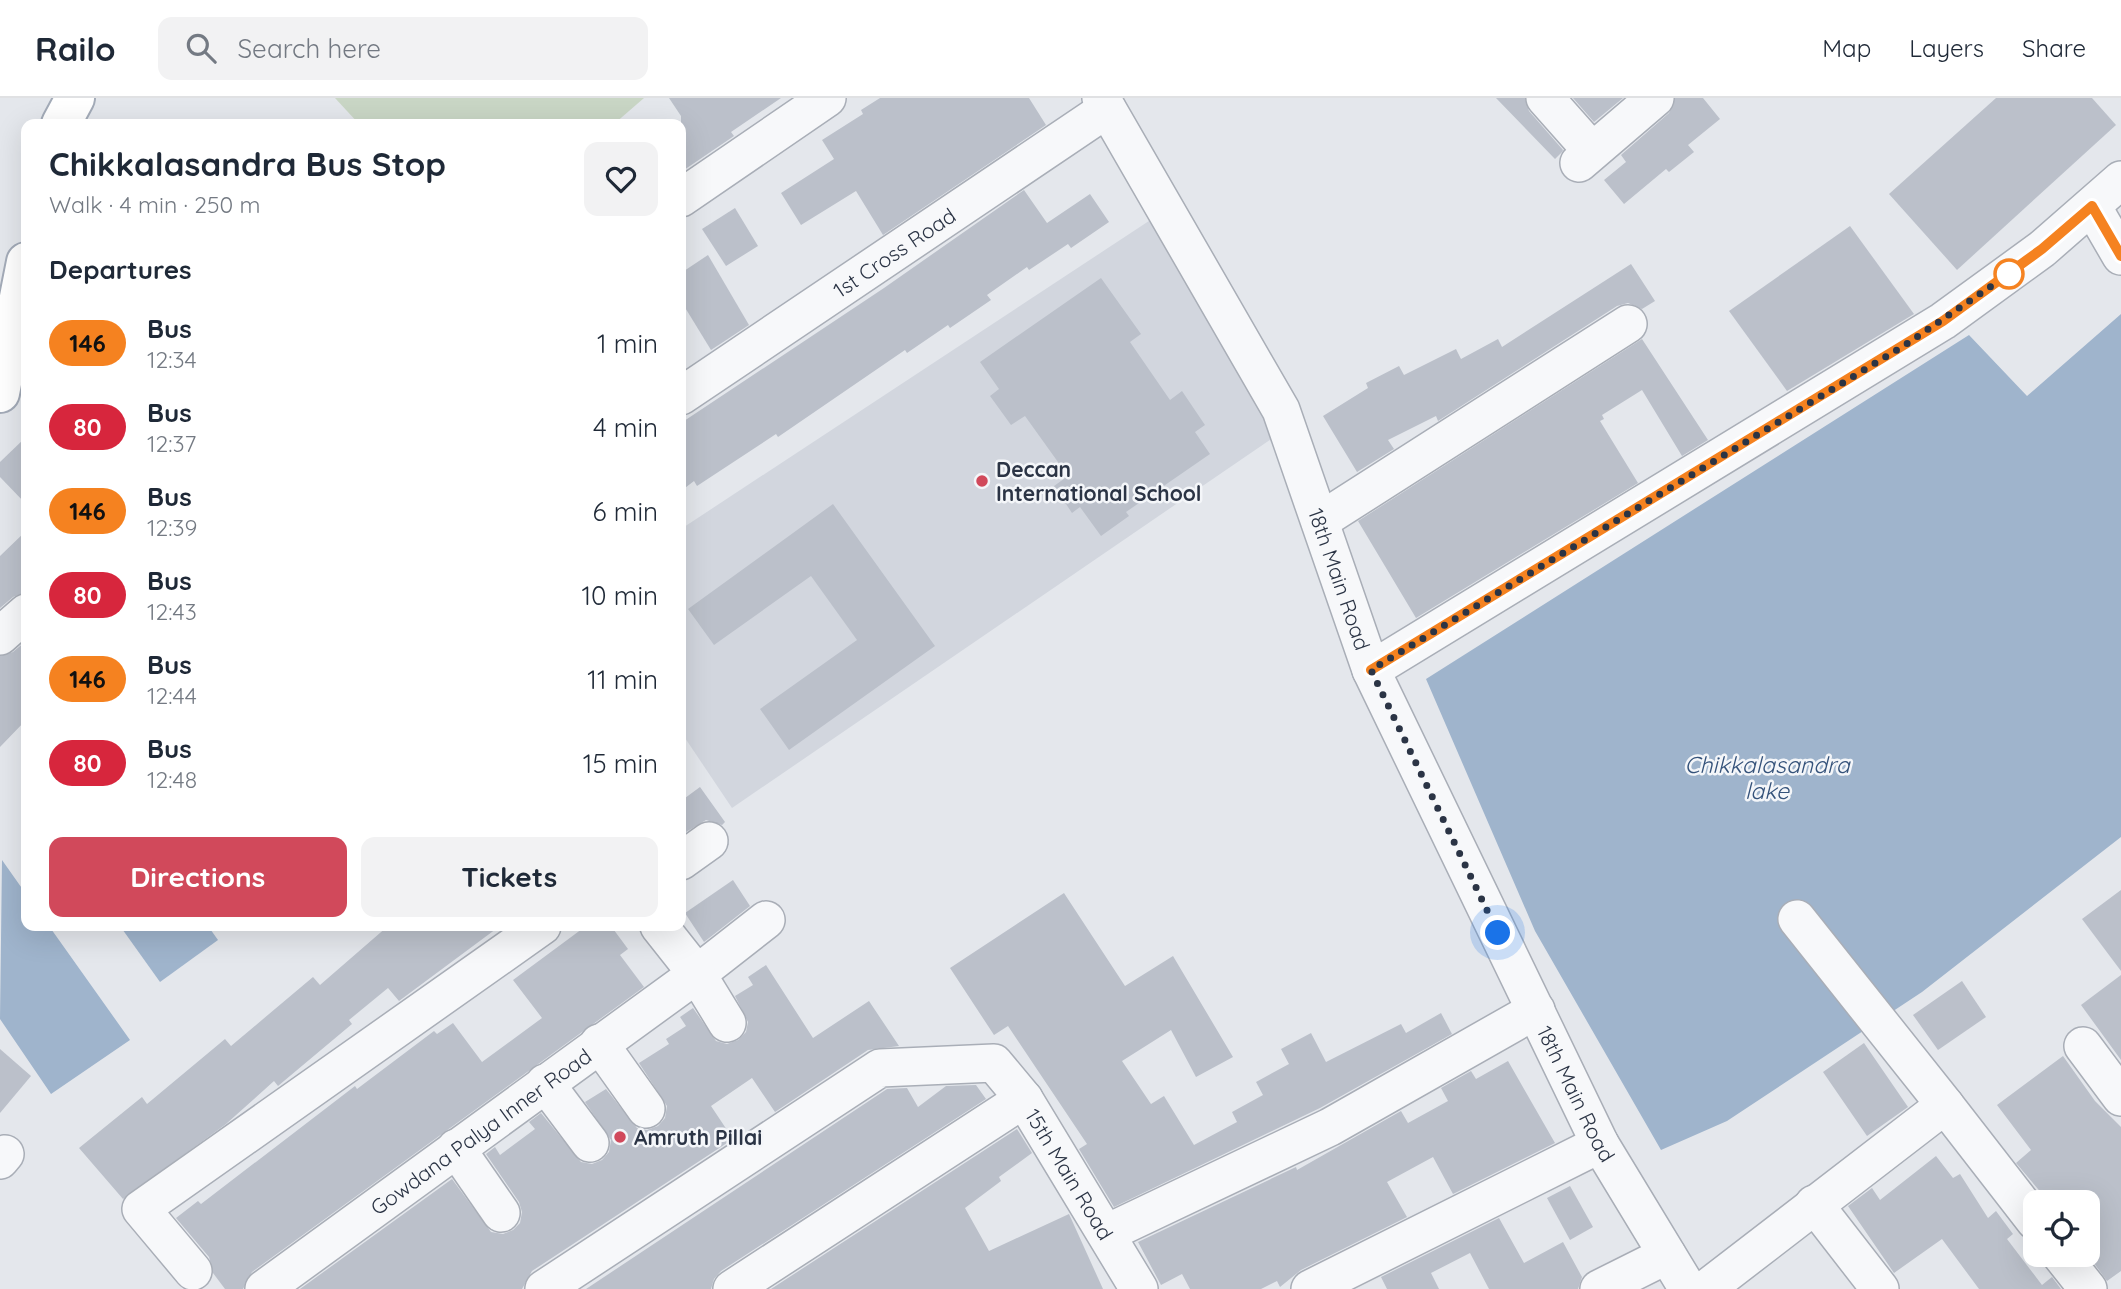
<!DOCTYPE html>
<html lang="en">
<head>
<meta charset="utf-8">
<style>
	:root { --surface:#fff; --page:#f2f2f3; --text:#1f2937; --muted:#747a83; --line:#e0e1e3; --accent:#d1495b }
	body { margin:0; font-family:Quicksand,sans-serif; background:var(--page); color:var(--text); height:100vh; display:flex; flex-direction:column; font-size:26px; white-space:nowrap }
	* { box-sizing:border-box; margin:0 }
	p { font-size:23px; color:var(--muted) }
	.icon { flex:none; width:38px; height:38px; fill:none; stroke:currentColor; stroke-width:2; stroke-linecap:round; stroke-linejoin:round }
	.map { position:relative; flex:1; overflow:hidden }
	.side { position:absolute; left:21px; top:21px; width:665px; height:812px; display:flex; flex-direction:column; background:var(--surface); border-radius:14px; box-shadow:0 7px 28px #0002 }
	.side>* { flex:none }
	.badge { padding:0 14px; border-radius:23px; font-size:24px; line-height:46px }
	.tools { position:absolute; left:2023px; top:1092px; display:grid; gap:14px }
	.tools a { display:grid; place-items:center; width:77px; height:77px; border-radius:14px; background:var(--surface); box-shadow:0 7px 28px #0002; font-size:35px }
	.you { position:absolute; width:35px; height:35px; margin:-18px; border:5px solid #fff; border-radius:50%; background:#1a73e8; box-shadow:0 0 0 10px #1a73e833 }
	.map>.badge { position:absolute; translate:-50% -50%; box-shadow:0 0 0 4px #fff }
	h2 { padding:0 28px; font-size:26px; line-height:63px }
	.round { display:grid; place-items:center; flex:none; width:74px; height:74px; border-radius:14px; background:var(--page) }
	.headline { display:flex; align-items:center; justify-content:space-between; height:119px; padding:0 28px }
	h1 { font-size:33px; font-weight:700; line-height:52px }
	.primary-button { display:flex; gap:14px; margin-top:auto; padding:14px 28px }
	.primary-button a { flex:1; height:80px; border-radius:14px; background:var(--accent); color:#fff; font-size:28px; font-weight:700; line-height:80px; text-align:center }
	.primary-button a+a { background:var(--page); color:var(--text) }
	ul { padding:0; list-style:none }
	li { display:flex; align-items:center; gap:21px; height:84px; padding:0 28px }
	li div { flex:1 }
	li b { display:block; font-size:26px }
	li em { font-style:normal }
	li .badge { min-width:77px; font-weight:700; text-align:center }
	header { display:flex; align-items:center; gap:42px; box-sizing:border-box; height:98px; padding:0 35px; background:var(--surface); border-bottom:2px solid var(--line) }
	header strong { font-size:33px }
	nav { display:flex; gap:38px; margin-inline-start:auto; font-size:24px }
	.search { width:490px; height:63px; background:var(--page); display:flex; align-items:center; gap:18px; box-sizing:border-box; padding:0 24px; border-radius:14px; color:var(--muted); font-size:26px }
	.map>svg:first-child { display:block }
	.built { fill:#d2d6de }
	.green { fill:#c9d6c5 }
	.water { fill:#9fb4cc }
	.building { fill:#bbc0ca }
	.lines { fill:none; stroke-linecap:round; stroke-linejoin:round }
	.minor-casing { stroke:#a9aeb7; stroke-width:40 }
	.major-casing { stroke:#a3abb8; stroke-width:42 }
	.minor { stroke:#f7f8fa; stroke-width:37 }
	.major { stroke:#fff; stroke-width:38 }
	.line-casing { stroke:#fff; stroke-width:16 }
	.line { stroke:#f58220; stroke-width:10 }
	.walk { stroke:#2b3445; stroke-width:7; stroke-dasharray:0 12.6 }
	.stop-dot { fill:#fff; stroke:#f58220; stroke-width:3.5 }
	.poi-dot { fill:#d1495b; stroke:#f4f6f9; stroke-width:2.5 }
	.labels { text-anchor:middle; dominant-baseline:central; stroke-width:5; stroke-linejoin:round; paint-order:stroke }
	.street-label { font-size:21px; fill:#2b3445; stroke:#f4f6f9 }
	.poi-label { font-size:21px; font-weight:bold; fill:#2b3445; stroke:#f4f6f9; text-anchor:start }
	.water-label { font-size:23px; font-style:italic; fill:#34527a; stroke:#f4f6f9 }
</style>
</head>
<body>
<header>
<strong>Railo</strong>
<div class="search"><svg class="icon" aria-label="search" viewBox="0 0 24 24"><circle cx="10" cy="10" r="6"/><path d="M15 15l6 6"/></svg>Search here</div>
<nav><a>Map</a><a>Layers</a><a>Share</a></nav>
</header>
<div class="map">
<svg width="2121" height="1191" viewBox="0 0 2121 1191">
	<rect width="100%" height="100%" fill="#e4e7ec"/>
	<!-- built -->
	<path class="built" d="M1155 119 1280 335 732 710 681 634V431Z"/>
	<!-- green -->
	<path class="green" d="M335 0H644L614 26H359Z"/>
	<!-- water -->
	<g class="water">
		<path d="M2121 216V739L1922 894 1727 1023 1661 1052 1535 833 1426 581 1969 237 2027 298Z"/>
		<path d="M2 762 26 796V828H49L130 942 51 996 0 921Z"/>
		<path d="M120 828H208L218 842 160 884Z"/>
	</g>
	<!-- building -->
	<g class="building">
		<path d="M669 0H781L731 34 734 38 681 74V18Z"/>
		<path d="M880 0H1029L1046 27 883 137 856 93 801 127 781 95 834 61 822 42 863 16 861 12Z"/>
		<path d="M1496 0H1525L1529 13 1563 52 1562 54 1555 61Z"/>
		<path d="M1573 0H1623L1594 24Z"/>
		<path d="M1675 0H1703L1720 21 1688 47 1694 54 1669 74 1666 71 1624 106 1604 82 1626 64 1621 57 1669 15Z"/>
		<path d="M1996 0H2092L2116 27 1957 172 1889 96Z"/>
		<path d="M1024 92 1047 125 1090 96 1109 124 1071 150 1068 146 1029 172 1027 169 987 197 991 202 950 230 948 227 907 255 905 252 778 339 776 336 697 388 694 383 681 393V325L884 190Z"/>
		<path d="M735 110 758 148 726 168 702 131Z"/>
		<path d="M1850 128 1914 216 1787 293 1729 213Z"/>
		<path d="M708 157 749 227 711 252 681 203V175Z"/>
		<path d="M1631 166 1655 203 1642 211 1628 205 1617 208 1438 323 1436 318 1388 342 1394 351 1357 374 1323 318 1368 290 1366 285 1399 268 1404 277 1456 251 1461 261 1498 241 1502 249Z"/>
		<path d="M1101 180 1141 236 1130 244 1170 302 1182 293 1205 327 1195 334 1210 356 1126 414 1129 418 1101 438 1080 409 1072 415 1054 388 1068 378 1025 318 1011 327 990 298 999 291 980 264Z"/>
		<path d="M1642 241 1708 342 1682 358 1642 292 1602 317 1604 321 1600 323 1638 385 1416 520 1358 423Z"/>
		<path d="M26 339V406L0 379V364Z"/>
		<path d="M833 406 935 548 789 652 760 611 857 542 811 478 714 547 688 511Z"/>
		<path d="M26 433V494L13 499 0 510V458Z"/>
		<path d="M26 543V622L0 649V558L13 554Z"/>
		<path d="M700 689 725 724 722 727 706 722 681 737V703Z"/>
		<path d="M733 782 750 808 704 844 685 815Z"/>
		<path d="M2121 792V873L2082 821Z"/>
		<path d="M1064 795 1125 888 1173 858 1233 959 1196 979 1171 932 1122 963 1151 1006 1164 998 1194 1047 1237 1024 1232 1014 1263 997 1256 984 1289 966 1281 951 1311 935 1326 964 1401 926 1406 935 1441 915 1452 936 1320 1010 1114 1109 1079 1051 1087 1046 1008 928 994 937 950 870Z"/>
		<path d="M388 828H500L399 903 388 890 349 922 352 926 278 988 274 983 226 1026 123 1101 79 1050 142 999 147 1006 225 941 231 948 313 879 320 887Z"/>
		<path d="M586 828H611L628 851 620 857 644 889 252 1174 243 1191H225L213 1175 209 1159 176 1120 198 1103 201 1106 355 988 357 991 434 933 437 936 453 925 482 964 542 920 513 882Z"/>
		<path d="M766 867 813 940 869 903 899 948 868 952 775 1014 752 980 711 1008 733 1041 532 1173 522 1191H300L452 1081 491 1134 503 1136 513 1132 520 1125 522 1114 519 1104 486 1056 495 1049 500 1057 535 1031 529 1024 541 1015 581 1064 592 1066 602 1062 609 1054 611 1042 585 1004 606 991 637 1030 647 1032 658 1028 665 1020 667 1008 639 965 669 946 666 941 686 928 680 919 693 910 716 943 727 946 738 942 746 934 748 924 735 898 753 887 748 879Z"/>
		<path d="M2121 877V962L2081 907Z"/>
		<path d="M1962 883 1986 919 1938 952 1913 917Z"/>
		<path d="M1864 945 1908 1009 1867 1038 1823 974Z"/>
		<path d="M0 951 31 978 0 1015Z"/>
		<path d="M2063 958 2095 1003 2121 1029V1173L2107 1183 2088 1157V1104H2049L2016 1065 2031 1052 1997 1007Z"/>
		<path d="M1508 963 1555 1045 1453 1096 1433 1059 1387 1084 1407 1119 1301 1172 1280 1189 1277 1183 1261 1191H1190L1182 1176 1161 1187 1138 1144 1296 1069 1297 1072 1401 1013 1408 1025 1448 1003 1441 990 1471 973 1476 981Z"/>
		<path d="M976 987 986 1001 721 1173 714 1181 711 1191H586L887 991 907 990 918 1009 946 988Z"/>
		<path d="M1017 1031 1032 1055 999 1079 1001 1083 965 1110 989 1153 1069 1116 1103 1191H771Z"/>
		<path d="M1936 1058 1953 1080 1960 1076 1988 1120 1996 1113 2013 1136 2007 1141 2042 1187 2052 1179 2061 1191H1979L1942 1141 1894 1175 1848 1108 1872 1090 1880 1102Z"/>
		<path d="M1570 1088 1593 1129 1570 1142 1547 1100Z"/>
		<path d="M1499 1120 1524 1165 1563 1144 1582 1179 1578 1191H1489L1470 1155 1431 1175 1439 1191H1387L1381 1179Z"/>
	</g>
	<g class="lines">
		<!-- minor casing -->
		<g class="minor-casing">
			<g id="minor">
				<path id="s1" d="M1101 0 1281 312 1371 572 1600 1046 1688 1191"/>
				<path d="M1545 0 1592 53"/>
				<path d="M1579 65 1655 0"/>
				<path d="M681 100 827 0"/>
				<path d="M2092 108 2121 158"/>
				<path id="s2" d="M681 298 1107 11"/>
				<path d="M1320 423 1628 226"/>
				<path d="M0 538 26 515"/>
				<path d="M1371 572 1943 223 2042 151 2121 82"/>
				<path d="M681 763 709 743"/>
				<path d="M1797 821 1945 1007"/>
				<path d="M727 925 697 876 766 822"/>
				<path d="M599 945 646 1011"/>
				<path d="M2083 948 2121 999"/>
				<path d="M545 985 590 1045"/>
				<path d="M456 1050 501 1115"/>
				<path d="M0 1062 5 1056"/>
				<path d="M1814 1106 1880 1191"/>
				<path d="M1107 1135 1330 1029 1536 912"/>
				<path d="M2061 1157 2088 1191"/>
				<path d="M193 1173 141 1111 542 828"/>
				<path id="s3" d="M264 1191 697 876 659 828"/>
				<path id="s4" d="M544 1191 880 970 994 965 1024 1001 1139 1191"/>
				<path d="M732 1191 1024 1001"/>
				<path d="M1310 1191 1600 1046"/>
				<path d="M1599 1191 1667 1157"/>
				<path d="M1706 1191 1945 1007 2035 1123"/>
			</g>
		</g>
		<!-- major casing -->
		<g class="major-casing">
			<g id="major">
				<path d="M61 26 75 0"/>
				<path d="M0 295 26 164"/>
			</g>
		</g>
		<!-- minor -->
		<use href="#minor" class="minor"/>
		<!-- major -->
		<use href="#major" class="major"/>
	</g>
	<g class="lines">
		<!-- line casing -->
		<g class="line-casing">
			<path id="line" d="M1371 572 1943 223 2042 151 2092 108 2121 158"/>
		</g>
		<!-- line -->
		<use href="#line" class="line"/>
		<!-- walk -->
		<path class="walk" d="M1498 835 1371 572 1905 247 2009 176"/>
	</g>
	<!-- markers -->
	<circle class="stop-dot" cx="2009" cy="176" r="14"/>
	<g class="poi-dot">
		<circle cx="982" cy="383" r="7"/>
		<circle cx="620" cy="1039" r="7"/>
	</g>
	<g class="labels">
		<!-- street labels -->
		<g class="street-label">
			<text stroke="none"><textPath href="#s2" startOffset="257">1st Cross Road</textPath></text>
			<text stroke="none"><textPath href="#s1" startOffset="539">18th Main Road</textPath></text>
			<text stroke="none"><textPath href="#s1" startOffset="1106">18th Main Road</textPath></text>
			<text stroke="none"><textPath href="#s3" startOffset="268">Gowdana Palya Inner Road</textPath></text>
			<text stroke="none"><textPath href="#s4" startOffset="651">15th Main Road</textPath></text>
		</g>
		<!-- poi labels -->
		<g class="poi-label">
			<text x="996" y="371">Deccan<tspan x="996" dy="24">International School</tspan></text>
			<text x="634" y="1039">Amruth Pillai</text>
		</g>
		<!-- water labels -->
		<g class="water-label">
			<text x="1767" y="666">Chikkalasandra<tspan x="1767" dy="26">lake</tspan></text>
		</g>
	</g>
</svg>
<div class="tools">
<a><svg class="icon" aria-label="locate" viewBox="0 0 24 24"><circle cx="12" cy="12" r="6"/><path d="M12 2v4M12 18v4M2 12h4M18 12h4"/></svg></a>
</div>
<div class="you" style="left:1498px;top:835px"></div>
<section class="side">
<div class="headline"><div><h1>Chikkalasandra Bus Stop</h1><p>Walk · 4 min · 250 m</p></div><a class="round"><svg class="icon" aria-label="heart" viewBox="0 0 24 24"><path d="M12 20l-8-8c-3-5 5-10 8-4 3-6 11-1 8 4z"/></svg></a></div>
<h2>Departures</h2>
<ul>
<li><span class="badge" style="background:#f58220;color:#111">146</span><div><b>Bus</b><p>12:34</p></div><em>1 min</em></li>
<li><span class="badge" style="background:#d7263d;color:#fff">80</span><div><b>Bus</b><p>12:37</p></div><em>4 min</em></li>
<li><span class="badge" style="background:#f58220;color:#111">146</span><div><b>Bus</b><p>12:39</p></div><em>6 min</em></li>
<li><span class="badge" style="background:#d7263d;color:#fff">80</span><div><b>Bus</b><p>12:43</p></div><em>10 min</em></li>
<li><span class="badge" style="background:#f58220;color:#111">146</span><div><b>Bus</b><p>12:44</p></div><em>11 min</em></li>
<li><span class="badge" style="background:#d7263d;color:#fff">80</span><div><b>Bus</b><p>12:48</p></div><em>15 min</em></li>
</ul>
<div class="primary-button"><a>Directions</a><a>Tickets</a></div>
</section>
</div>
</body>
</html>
